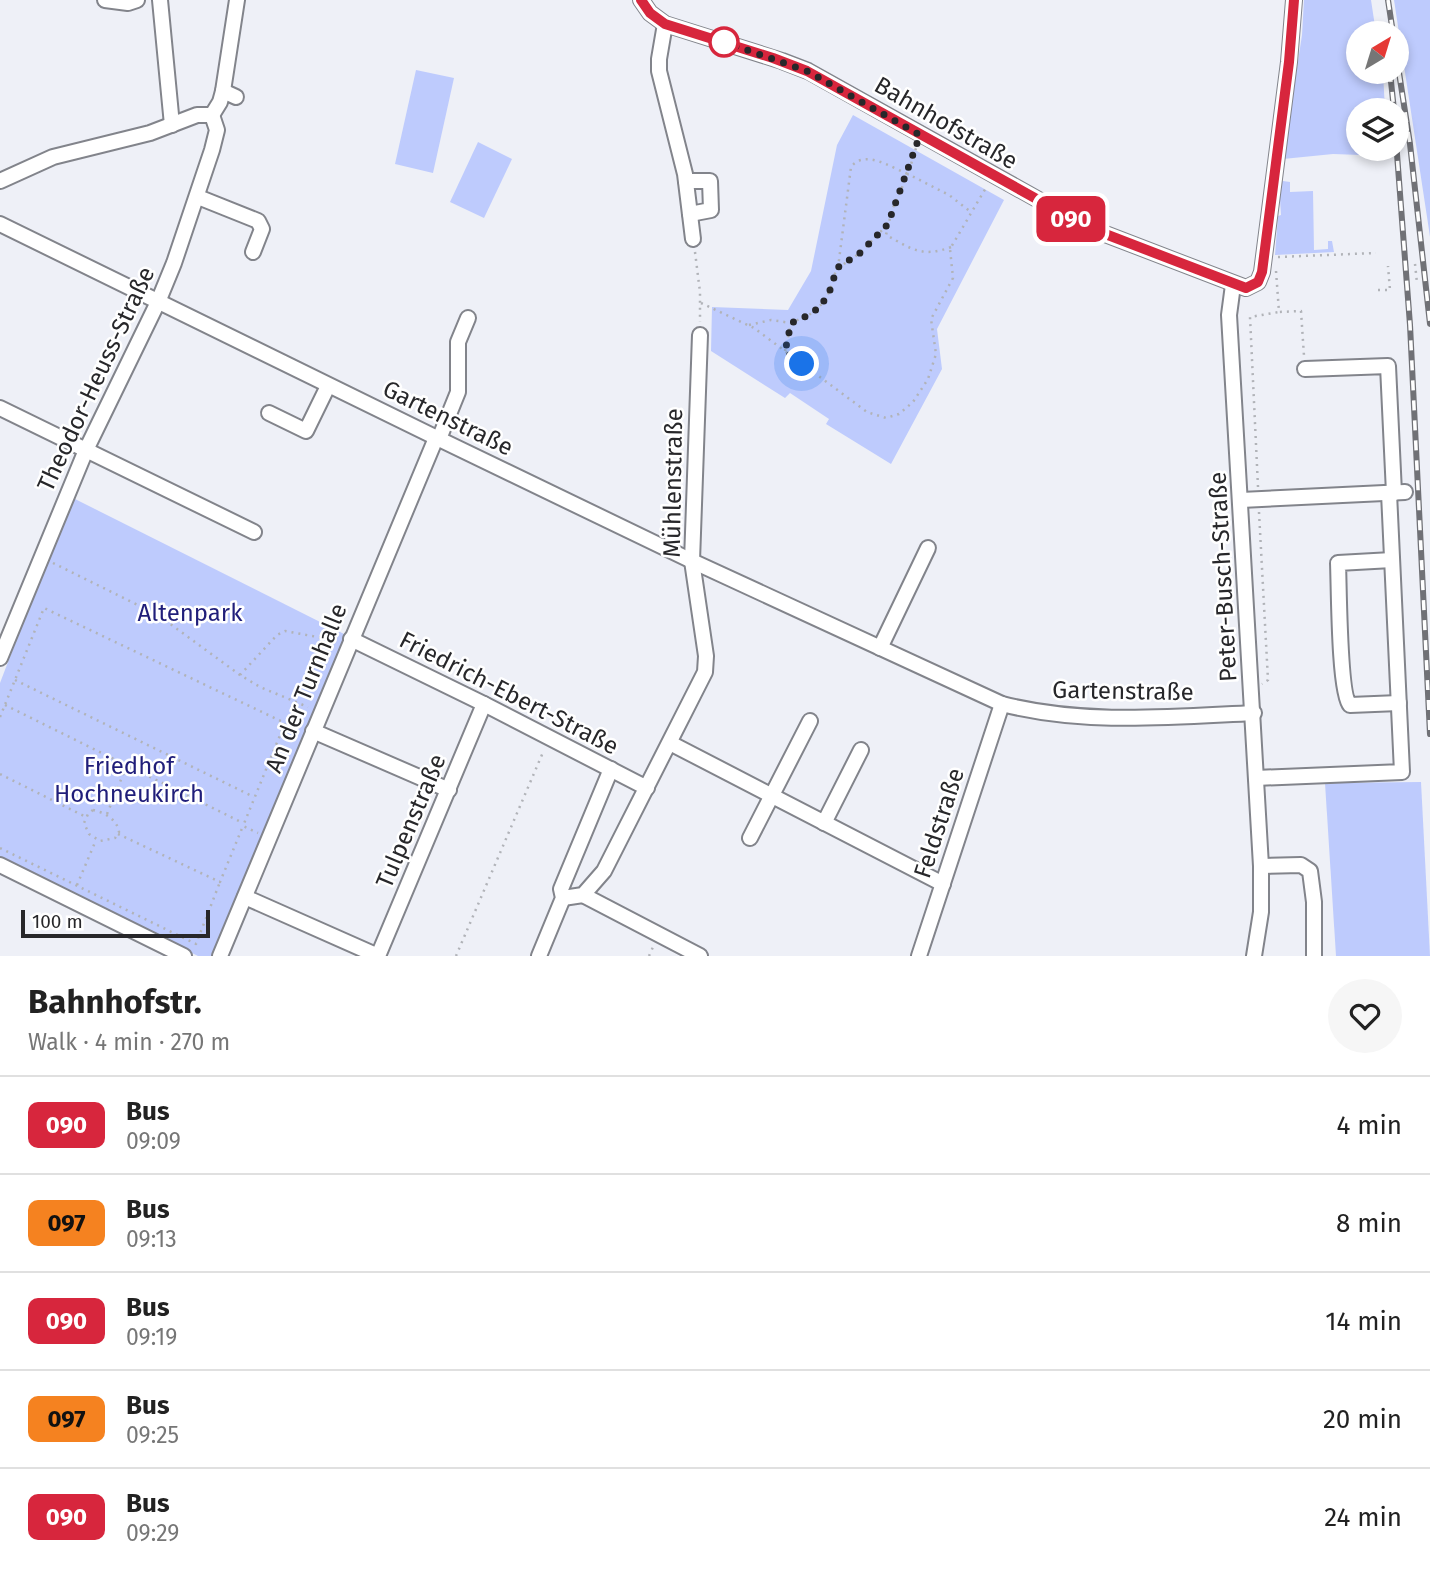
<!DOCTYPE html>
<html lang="en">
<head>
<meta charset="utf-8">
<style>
	:root { --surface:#fff; --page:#f6f6f6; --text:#222; --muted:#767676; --line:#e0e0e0 }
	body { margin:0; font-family:"Fira Sans",sans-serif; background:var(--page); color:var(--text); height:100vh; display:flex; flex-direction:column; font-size:26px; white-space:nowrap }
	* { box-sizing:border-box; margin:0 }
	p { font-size:23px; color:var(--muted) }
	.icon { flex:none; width:38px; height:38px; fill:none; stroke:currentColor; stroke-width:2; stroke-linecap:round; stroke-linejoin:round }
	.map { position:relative; height:956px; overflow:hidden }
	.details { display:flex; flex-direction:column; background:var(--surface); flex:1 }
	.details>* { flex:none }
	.badge { padding:0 14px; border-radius:10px; font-size:24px; line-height:46px }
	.needle { width:46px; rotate:38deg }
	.tools { position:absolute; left:1346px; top:21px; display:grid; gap:14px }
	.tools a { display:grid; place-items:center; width:63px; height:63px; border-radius:50%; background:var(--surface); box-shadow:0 4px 10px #0003; font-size:35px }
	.scale { position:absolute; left:21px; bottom:18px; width:189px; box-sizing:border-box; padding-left:7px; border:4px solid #27272a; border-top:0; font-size:19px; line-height:24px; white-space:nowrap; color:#27272a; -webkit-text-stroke:5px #fff; paint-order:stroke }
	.you { position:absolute; width:35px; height:35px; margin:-18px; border:5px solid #fff; border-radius:50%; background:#1a73e8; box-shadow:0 0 0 10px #1a73e833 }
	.map>.badge { position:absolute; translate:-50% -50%; box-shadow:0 0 0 4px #fff }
	.round { display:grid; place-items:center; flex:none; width:74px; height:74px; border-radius:37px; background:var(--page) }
	.headline { display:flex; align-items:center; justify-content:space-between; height:119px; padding:0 28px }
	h1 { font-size:33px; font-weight:700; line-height:52px }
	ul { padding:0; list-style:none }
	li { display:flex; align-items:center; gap:21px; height:98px; padding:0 28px; border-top:2px solid var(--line) }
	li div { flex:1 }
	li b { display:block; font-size:26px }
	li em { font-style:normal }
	li .badge { min-width:77px; font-weight:700; text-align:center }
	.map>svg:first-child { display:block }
	.green { fill:#becbfd }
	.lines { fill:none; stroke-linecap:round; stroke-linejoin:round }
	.minor-casing { stroke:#82848b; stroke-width:18 }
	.path { stroke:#b1b3b8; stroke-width:2.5; stroke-dasharray:2 5; stroke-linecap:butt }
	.minor { stroke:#fff; stroke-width:14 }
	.rail-casing { stroke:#707176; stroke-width:6 }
	.rail { stroke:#fff; stroke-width:3.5; stroke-dasharray:10; stroke-linecap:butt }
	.line-casing { stroke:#fff; stroke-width:16 }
	.line { stroke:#d7263d; stroke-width:10 }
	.walk { stroke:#27272a; stroke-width:7; stroke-dasharray:0 12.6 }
	.stop-dot { fill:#fff; stroke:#d7263d; stroke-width:3.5 }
	.labels { text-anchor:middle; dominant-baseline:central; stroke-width:5; stroke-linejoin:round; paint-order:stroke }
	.street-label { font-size:24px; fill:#27272a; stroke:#fff }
	.park-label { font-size:24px; fill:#201e7a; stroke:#fff }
</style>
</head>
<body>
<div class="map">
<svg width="1430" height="956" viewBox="0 0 1430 956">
	<rect width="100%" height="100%" fill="#eef0f7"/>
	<!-- green -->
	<g class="green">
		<path d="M1304 0H1371L1376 33H1358V72H1383L1385 110H1358V149H1387L1388 156 1333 154 1283 159 1302 35Z"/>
		<path d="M1394 0H1430V237L1429 230Z"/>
		<path d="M416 70 454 78 433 173 395 164Z"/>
		<path d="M853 115 1004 200 937 329 942 369 891 464 826 424 829 419 790 393 785 398 711 351 712 307 788 310 811 271 837 145Z"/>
		<path d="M478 142 512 159 484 218 450 202Z"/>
		<path d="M1283 181 1290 182V192L1313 191 1314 250 1328 249V241H1332L1334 252 1275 255 1278 216 1281 215 1279 184Z"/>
		<path d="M71 497 346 635 211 956H198L0 858V683Z"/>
		<path d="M1421 782 1430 956H1336L1325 783Z"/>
	</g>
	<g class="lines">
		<!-- minor casing -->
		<g class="minor-casing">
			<g id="minor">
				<path d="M105 0 128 3 137 0"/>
				<path d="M160 0 172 125"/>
				<path d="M641 0 650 13 665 24 782 61 808 71 1087 227 1246 288 1258 282 1262 272 1289 62 1294 0"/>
				<path d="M665 24 659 59V71L685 174 693 239"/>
				<path d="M223 91 236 97"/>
				<path d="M212 115 220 102 223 91 237 0"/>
				<path d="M0 181 53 157 150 133 197 115H212"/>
				<path d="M686 181H710L711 210 690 214"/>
				<path d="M198 197 258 221 262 229 253 252"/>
				<path d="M0 224 439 439 692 561 1002 704C1084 725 1169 717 1254 713"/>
				<path d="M1233 285 1229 315 1261 866V912L1254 956"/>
				<path d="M1305 369 1388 366 1394 493"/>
				<path d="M0 408 254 532"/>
				<path d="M269 413 306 431 328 386"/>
				<path d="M439 439 458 392V342L468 318"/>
				<path d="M1241 500 1405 492"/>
				<path d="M1392 560 1338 563C1339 586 1339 694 1350 705L1399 703"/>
				<path d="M351 639 484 704 647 788"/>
				<path d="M880 648 928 548"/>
				<path d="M0 658 86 450 158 302 174 263 212 150 217 130 212 115"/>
				<path d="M313 731 449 790"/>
				<path d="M670 743 943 884"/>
				<path d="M1256 778 1402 772 1389 493"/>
				<path d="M824 823 861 750"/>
				<path d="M750 838 810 721"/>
				<path d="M0 865 184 956"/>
				<path d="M1261 866 1301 865 1310 871 1314 902V956"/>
				<path d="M583 895 700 956"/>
				<path d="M245 897 378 956"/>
				<path d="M563 898 583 895 604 871 705 672 706 656 692 561 700 335"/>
				<path d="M220 956 436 438"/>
				<path d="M378 956 484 704"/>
				<path d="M539 956 563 898 561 889 611 769"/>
				<path d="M919 956 1002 704"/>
			</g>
		</g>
		<!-- path -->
		<g class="path">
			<path d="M951 247C922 258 912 249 886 235L892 210 908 174 949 195 971 212"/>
			<path d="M695 252 700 292V322"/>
			<path d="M1278 257 1376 253"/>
			<path d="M1415 264 1417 283"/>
			<path d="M838 268 860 253 888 224"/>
			<path d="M1276 271 1279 312 1301 311 1304 356"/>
			<path d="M1378 290H1390L1388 266"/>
			<path d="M701 303 754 328 867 412 886 418 899 414 913 402 928 379 936 354 931 319 953 278 950 249 987 186"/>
			<path d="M749 325 771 320 791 323 809 315 824 302 830 290 839 260 851 167C865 149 890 167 908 174L917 145"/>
			<path d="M785 351 791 323"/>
			<path d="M1258 487 1250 317 1279 312"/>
			<path d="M1259 512 1268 680 1262 684"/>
			<path d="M53 563 158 615 240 675 260 687 308 707"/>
			<path d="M240 675 277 635 285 631 339 641"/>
			<path d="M15 680 254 797"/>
			<path d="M5 705 243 823"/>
			<path d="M0 717 44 608 285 723 243 826"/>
			<path d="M0 774 86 817"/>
			<path d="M93 810C105 813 117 819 119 832L115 838 100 841 89 834 84 823 88 814Z"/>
			<path d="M107 814 127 765"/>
			<path d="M118 834 220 882 243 826 258 833"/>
			<path d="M0 848 196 944 220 882"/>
			<path d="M77 885 96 840"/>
			<path d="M456 956 544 750"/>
			<path d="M649 956 653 947"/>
		</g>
		<!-- minor -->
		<use href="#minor" class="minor"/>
		<!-- rail casing -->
		<g class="rail-casing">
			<g id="rail">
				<path d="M1388 0 1393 33"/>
				<path d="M1396 53 1410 144 1430 324"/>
				<path d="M1390 72 1394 110"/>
				<path d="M1396 141 1410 325 1430 734"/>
			</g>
		</g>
		<!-- rail -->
		<use href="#rail" class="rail"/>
	</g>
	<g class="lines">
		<!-- line casing -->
		<g class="line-casing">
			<path id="line" d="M641 0 650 13 665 24 773 58 807 71 1087 227 1246 288 1258 282 1262 272 1289 62 1294 0"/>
		</g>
		<!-- line -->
		<use href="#line" class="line"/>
		<!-- walk -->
		<path class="walk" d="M724 42 807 71 920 135 888 224 860 253 837 268 830 290 821 306 809 315 791 323 785 352 802 364"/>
	</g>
	<!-- markers -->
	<circle class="stop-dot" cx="724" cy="42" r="14"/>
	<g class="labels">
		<!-- street labels -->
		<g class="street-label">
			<text transform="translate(946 123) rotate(30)">Bahnhofstraße</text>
			<text transform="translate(96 379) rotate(-65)">Theodor-Heuss-Straße</text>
			<text transform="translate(448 418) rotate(26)">Gartenstraße</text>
			<text transform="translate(673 483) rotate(-89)">Mühlenstraße</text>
			<text transform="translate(1223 577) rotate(-93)">Peter-Busch-Straße</text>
			<text transform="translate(306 688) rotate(-68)">An der Turnhalle</text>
			<text transform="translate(1123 691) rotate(1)">Gartenstraße</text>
			<text transform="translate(509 693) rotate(27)">Friedrich-Ebert-Straße</text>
			<text transform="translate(411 821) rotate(-67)">Tulpenstraße</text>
			<text transform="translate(939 823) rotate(-72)">Feldstraße</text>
		</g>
		<!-- park labels -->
		<g class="park-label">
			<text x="190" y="613">Altenpark</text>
			<text x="129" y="766">Friedhof<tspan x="129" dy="28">Hochneukirch</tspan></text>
		</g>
	</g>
</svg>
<div class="tools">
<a><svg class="needle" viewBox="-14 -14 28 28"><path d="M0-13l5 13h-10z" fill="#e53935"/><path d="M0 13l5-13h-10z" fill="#767676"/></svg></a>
<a><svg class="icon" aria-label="layers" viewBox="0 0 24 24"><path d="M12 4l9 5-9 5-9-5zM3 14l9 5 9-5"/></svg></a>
</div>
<div class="scale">100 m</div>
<div class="you" style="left:802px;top:364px"></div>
<b class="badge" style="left:1071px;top:219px;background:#d7263d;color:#fff">090</b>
</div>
<section class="details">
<div class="headline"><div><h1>Bahnhofstr.</h1><p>Walk · 4 min · 270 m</p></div><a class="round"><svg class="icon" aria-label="heart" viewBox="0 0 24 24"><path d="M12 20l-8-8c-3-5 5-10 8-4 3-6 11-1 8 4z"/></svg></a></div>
<ul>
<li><span class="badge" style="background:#d7263d;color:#fff">090</span><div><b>Bus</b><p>09:09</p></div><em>4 min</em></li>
<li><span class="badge" style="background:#f58220;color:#111">097</span><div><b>Bus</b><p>09:13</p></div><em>8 min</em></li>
<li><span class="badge" style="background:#d7263d;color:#fff">090</span><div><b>Bus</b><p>09:19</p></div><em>14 min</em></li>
<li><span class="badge" style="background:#f58220;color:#111">097</span><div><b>Bus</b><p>09:25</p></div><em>20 min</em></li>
<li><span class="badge" style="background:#d7263d;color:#fff">090</span><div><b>Bus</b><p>09:29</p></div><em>24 min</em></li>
</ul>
</section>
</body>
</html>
